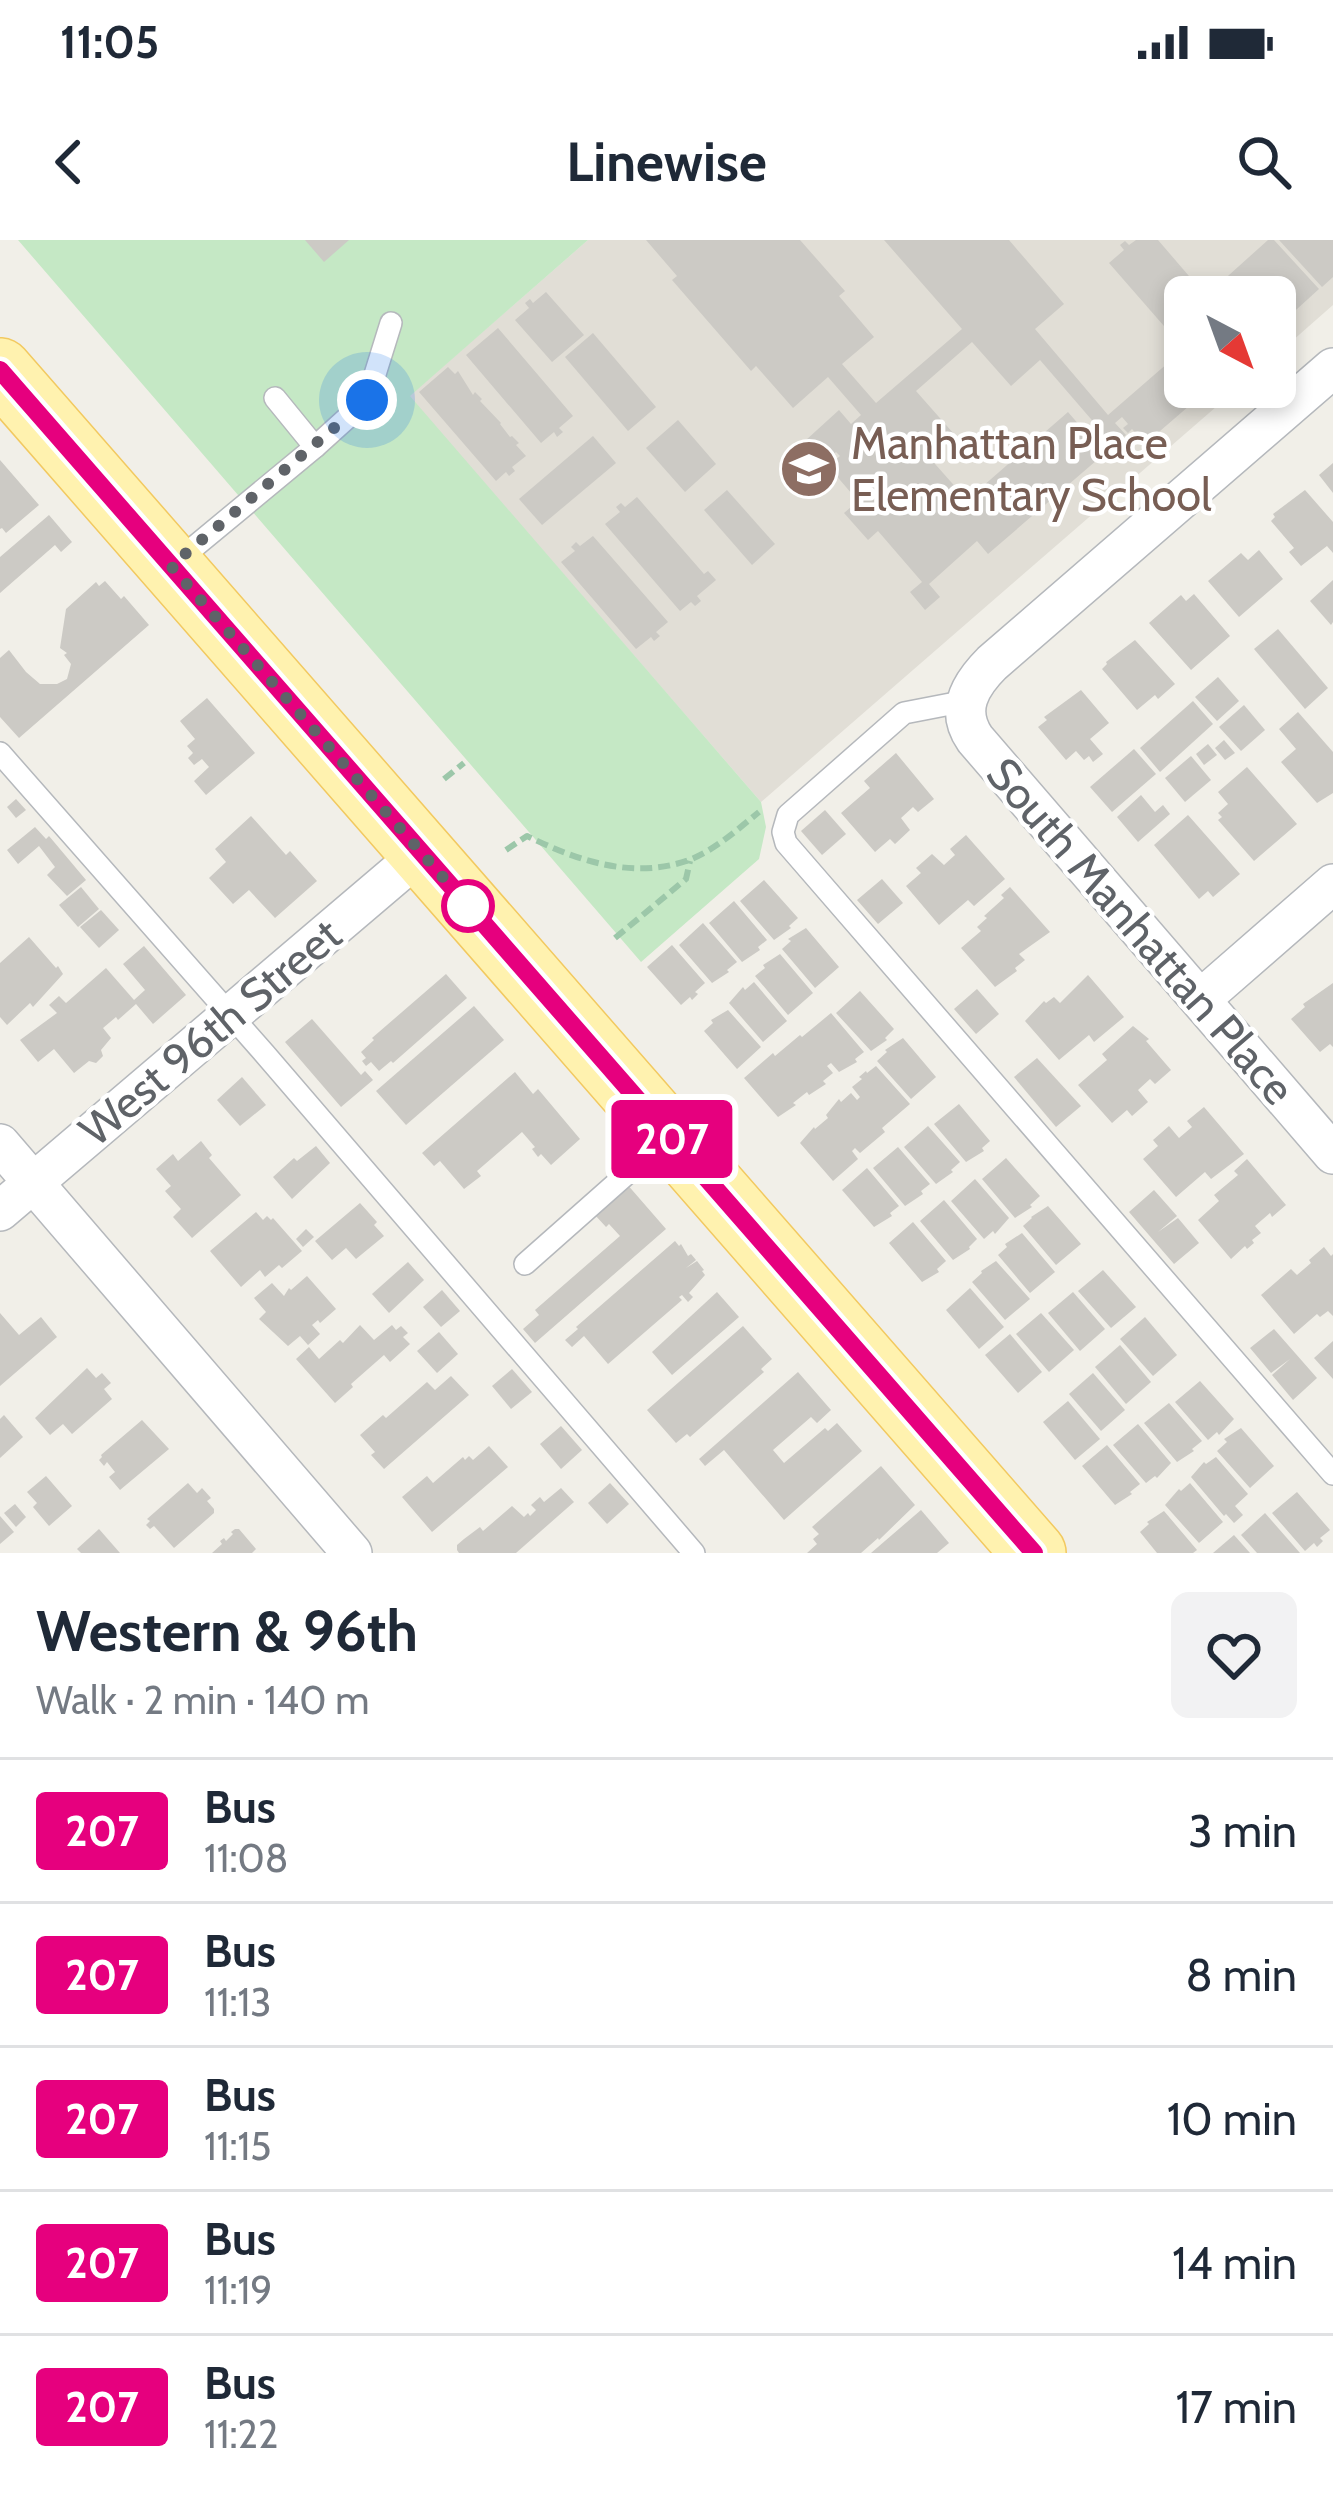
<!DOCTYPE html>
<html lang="en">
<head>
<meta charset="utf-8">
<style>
	:root { --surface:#fff; --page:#f2f2f3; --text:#1f2937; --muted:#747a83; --line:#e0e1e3 }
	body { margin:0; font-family:Cabin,sans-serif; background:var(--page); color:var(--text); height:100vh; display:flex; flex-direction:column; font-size:45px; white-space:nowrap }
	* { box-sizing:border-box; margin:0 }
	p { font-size:39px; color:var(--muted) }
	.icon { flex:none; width:66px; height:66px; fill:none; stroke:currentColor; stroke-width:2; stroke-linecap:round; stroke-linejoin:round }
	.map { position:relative; height:1313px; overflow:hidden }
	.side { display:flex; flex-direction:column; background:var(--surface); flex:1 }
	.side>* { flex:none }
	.badge { padding:0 24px; border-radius:9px; font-size:42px; line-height:78px }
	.needle { width:78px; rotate:139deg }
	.buttons { position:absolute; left:1164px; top:36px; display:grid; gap:24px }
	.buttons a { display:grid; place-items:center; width:132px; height:132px; border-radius:18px; background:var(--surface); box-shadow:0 6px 18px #0003; font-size:60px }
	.you { position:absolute; width:60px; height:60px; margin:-30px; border:9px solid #fff; border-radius:50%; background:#1a73e8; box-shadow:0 0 0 18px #1a73e833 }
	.map>.badge { position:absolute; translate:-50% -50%; box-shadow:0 0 0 6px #fff }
	.round { display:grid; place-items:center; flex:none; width:126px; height:126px; border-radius:18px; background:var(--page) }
	.headline { display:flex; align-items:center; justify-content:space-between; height:204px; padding:0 36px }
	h1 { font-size:57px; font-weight:700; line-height:90px }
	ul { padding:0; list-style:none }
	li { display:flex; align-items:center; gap:36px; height:144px; padding:0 36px; border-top:3px solid var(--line) }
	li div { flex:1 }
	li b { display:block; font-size:45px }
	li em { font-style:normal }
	li .badge { min-width:132px; font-weight:700; text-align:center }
	.status { display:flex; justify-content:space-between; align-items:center; height:84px; padding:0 60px; background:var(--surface); direction:ltr }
	.status svg { height:33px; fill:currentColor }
	header { display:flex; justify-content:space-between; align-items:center; height:156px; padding:0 36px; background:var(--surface); font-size:54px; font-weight:700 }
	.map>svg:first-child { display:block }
	.education { fill:#e1ded6 }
	.green { fill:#c5e8c5 }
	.building { fill:#cccac5; fill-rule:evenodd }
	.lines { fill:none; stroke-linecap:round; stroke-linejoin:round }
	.service-casing { stroke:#b5b8bc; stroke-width:24 }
	.minor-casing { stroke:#b5b8bc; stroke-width:42 }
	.primary-casing { stroke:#f2c960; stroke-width:66 }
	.path { stroke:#9cc7a9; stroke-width:6; stroke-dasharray:12 6; stroke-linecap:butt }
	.service { stroke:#fff; stroke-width:21 }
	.minor { stroke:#fff; stroke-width:39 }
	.primary { stroke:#fff2af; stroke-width:63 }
	.line-casing { stroke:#fff; stroke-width:27 }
	.line { stroke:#e6007e; stroke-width:18 }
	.walk { stroke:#5f6368; stroke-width:12; stroke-dasharray:0 21.6 }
	.stop-dot { fill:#fff; stroke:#e6007e; stroke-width:6 }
	.labels { text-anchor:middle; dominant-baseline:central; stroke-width:9; stroke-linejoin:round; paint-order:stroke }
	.education-label { font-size:45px; fill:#785e54; stroke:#fff; text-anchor:start }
	.street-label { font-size:45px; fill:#5f6368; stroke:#fff }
</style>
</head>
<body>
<div class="status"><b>11:05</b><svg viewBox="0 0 49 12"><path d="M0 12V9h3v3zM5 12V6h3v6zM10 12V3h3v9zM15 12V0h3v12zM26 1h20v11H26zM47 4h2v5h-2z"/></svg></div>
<header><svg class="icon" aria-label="back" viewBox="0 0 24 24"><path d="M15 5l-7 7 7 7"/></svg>Linewise<svg class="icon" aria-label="search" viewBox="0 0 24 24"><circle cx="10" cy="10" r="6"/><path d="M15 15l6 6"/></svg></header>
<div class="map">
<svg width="1333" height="1313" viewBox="0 0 1333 1313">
	<rect width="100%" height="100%" fill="#f1efe8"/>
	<!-- education -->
	<path class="education" d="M588 0H1333V65L1275 116V57H1185V147H1239L761 562 409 156Z"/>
	<!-- green -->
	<path class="green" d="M18 0H588L410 156 761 562 766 587 759 619 641 722Z"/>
	<!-- building -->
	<g class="building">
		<path d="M305 0H349L324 22Z"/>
		<path d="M646 0H800L845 51 839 56 874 97 842 124 876 163 962 89 884 0H1009L1064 64 1035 89 1108 175 1184 109 1109 23 1124 10 1120 5 1125 1 1129 5 1136 0H1158L1207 57H1185V147H1211L1145 204 1132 189 1128 193 1123 188 1128 184 1122 177 1115 183 1126 195 988 314 977 301 929 344 940 357 925 370 910 352 922 342 878 291 868 300 844 273 858 261 828 226 840 216 836 212 825 222 806 200 839 170 851 184 861 175 828 137 793 168 756 126 751 131 672 40 677 36ZM972 102 1011 146 1040 120 1103 193 1093 201 1068 172 967 260 928 216 954 194 916 151Z"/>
		<path d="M1268 0H1274L1319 49 1275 89V57H1231L1219 44Z"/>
		<path d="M1279 0H1333V37L1322 47Z"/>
		<path d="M546 52 584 95 552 122 515 80 529 68 525 63 530 59 533 63Z"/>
		<path d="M498 88 573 176 559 188 563 192 557 197 554 192 541 203 466 115Z"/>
		<path d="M593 93 656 167 628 191 565 117Z"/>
		<path d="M448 127 455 134 458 131 473 155 475 152 482 159 480 161 501 183 500 184 510 197 512 196 519 203 516 205 526 216 512 227 515 231 509 236 506 232 496 241 419 152Z"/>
		<path d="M678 180 716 224 685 252 646 208Z"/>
		<path d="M593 196 616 223 542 285 519 259Z"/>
		<path d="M0 220 39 265 6 293 2 288 0 289Z"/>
		<path d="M1333 223V253L1319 235Z"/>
		<path d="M727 250 775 304 752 325 704 270Z"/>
		<path d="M1305 250 1333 282V313L1327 306 1301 326 1289 312 1294 308 1271 281 1275 277 1273 274Z"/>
		<path d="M637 257 704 334 708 331 716 340 697 356 701 361 695 366 691 362 680 371 605 284 620 272 616 267 621 263 625 267Z"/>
		<path d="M49 275 72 302 61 312 55 305 0 353V317Z"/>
		<path d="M593 296 668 382 656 392 660 396 654 401 651 397 636 409 561 322 575 311 571 307 576 302 580 306Z"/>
		<path d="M1259 310 1283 339 1239 377 1208 341 1241 313 1248 320Z"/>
		<path d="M1333 340V382L1331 385 1310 361Z"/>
		<path d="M105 341 121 359 124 356 149 385 19 498 0 477V418L9 410 26 432 40 444H57L67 439 71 424 64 415 67 413 60 408 66 369 96 342 99 346Z"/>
		<path d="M1194 354 1230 396 1191 430 1149 383 1181 355 1186 361Z"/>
		<path d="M1278 389 1328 448 1305 469 1254 409Z"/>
		<path d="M1135 400 1175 444 1158 459 1155 455 1137 470 1102 429 1107 424 1106 422Z"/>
		<path d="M1218 437 1239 461 1217 481 1195 457Z"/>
		<path d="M1081 450 1109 483 1090 499 1103 514 1093 522 1089 516 1084 520 1076 511 1066 520 1038 487 1047 480 1044 477Z"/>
		<path d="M207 458 255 513 206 555 194 541 209 527 202 519 194 525 188 518 193 513 187 506 195 499 180 481Z"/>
		<path d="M1193 461 1213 484 1160 532 1140 508Z"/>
		<path d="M1244 465 1265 490 1241 511 1219 487Z"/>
		<path d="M1298 472 1333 512V553L1317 563 1281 522 1296 509 1279 489Z"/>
		<path d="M1224 500 1235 513 1225 520 1215 508Z"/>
		<path d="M1208 504 1217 515 1204 525 1196 514Z"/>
		<path d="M1134 509 1156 534 1112 572 1090 547Z"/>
		<path d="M896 513 934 559 918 572 913 567 901 578 910 590 895 604 890 599 875 612 841 573 870 548 864 541Z"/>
		<path d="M1191 516 1211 540 1185 562 1165 538Z"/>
		<path d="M1247 527 1297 584 1254 621 1218 580 1222 577 1218 573 1228 564 1218 552Z"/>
		<path d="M1141 555 1155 572 1163 565 1170 574 1138 602 1117 577Z"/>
		<path d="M16 559 26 570 16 578 7 567Z"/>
		<path d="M825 570 846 594 822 615 801 591Z"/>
		<path d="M1188 575 1240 634 1213 657 1208 651 1199 659 1154 605Z"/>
		<path d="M251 576 286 615 290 611 317 641 275 678 249 650 233 664 209 638 226 622 215 609Z"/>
		<path d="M35 587 46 599 49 596 86 640 67 656 47 635 55 627 39 606 18 624 7 610Z"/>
		<path d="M966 595 1005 639 974 666 968 660 939 685 906 646 921 633 916 628 932 614 944 625 955 615 950 609Z"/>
		<path d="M882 639 903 663 878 684 857 660Z"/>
		<path d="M764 640 798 678 789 686 791 688 774 700 740 661Z"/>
		<path d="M81 647 99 669 78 687 59 665Z"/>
		<path d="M1010 647 1050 692 1019 714 1025 720 1015 728 1017 731 995 747 961 708 981 691 977 687 987 678 984 676 1004 658 1001 655Z"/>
		<path d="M734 661 767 700 758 707 760 710 742 722 709 683Z"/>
		<path d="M101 670 119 690 99 708 80 687Z"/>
		<path d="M703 683 737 722 727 730 729 732 712 743 679 705Z"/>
		<path d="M806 688 839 727 815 748 782 709 791 701 788 699Z"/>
		<path d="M29 697 56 728 58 726 63 734 33 767 30 763 7 785 0 777V723Z"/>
		<path d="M672 705 705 743 695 752 698 754 692 760 690 757 681 765 647 727Z"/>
		<path d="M144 706 186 755 153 784 136 764 118 780 116 777 103 788 111 798 101 810 103 816 96 823 89 821 74 833 54 809 38 822 20 800 57 773 49 765 59 756 66 763 106 728 134 760 145 750 123 724Z"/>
		<path d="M780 714 813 753 788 775 755 736 765 728 763 725Z"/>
		<path d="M446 734 467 758 393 823 391 821 379 831 371 822 366 826 362 821 366 818 361 812 374 800 372 798Z"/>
		<path d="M1088 735 1124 777 1094 802 1089 795 1059 820 1025 781 1044 761 1046 763 1054 757 1060 763Z"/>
		<path d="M754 742 787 781 763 802 729 763 743 747 745 750Z"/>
		<path d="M1333 743V807L1330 804 1320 812 1291 779 1305 767 1303 764Z"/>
		<path d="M977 749 999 774 976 794 954 769Z"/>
		<path d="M860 751 894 789 885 798 887 800 871 811 836 773Z"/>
		<path d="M474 766 504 800 406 885 376 851Z"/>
		<path d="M728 770 761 807 737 829 704 791 713 783 711 780Z"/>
		<path d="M831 773 864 812 855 819 857 822 839 832 831 823 827 826 833 833 823 841 826 844 809 855 807 852 793 863 796 865 778 877 744 838 773 813 775 816 800 795 802 797Z"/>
		<path d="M312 779 361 835 365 831 373 840 341 867 285 802Z"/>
		<path d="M1133 786 1149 799 1146 801 1171 830 1155 844 1150 839 1138 850 1148 862 1132 876 1127 870 1112 883 1078 845 1107 820 1102 814Z"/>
		<path d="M903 798 936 837 911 859 877 821 887 812 885 810Z"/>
		<path d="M1037 818 1081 866 1056 887 1014 837Z"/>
		<path d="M876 826 910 864 882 888 885 892 860 913 855 908 852 911 858 919 833 941 800 903 814 887 815 889 828 878 826 875 839 859 841 862 851 853 857 860 860 857 852 847 862 839 859 837 866 831 867 833Z"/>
		<path d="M515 832 533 854 538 849 580 899 551 925 541 914 538 917 532 909 535 907 522 892 477 931 481 936 464 949 440 921 434 926 422 913Z"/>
		<path d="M242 837 266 865 240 886 217 860Z"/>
		<path d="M959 864 990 901 982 908 984 911 966 922 934 884Z"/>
		<path d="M1204 867 1244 914 1211 939 1205 932 1176 957 1143 919 1158 906 1153 900 1169 886 1179 898 1192 887 1187 881Z"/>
		<path d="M928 886 960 922 951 930 953 932 936 944 904 907Z"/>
		<path d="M201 901 212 915 209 918 241 955 192 998 173 977 181 969 165 951 171 946 156 929 173 914 178 921Z"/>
		<path d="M316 906 330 923 292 959 273 937 294 918 297 921Z"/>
		<path d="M898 907 930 944 921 951 923 954 905 966 873 928Z"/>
		<path d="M1006 918 1040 956 1030 965 1032 967 1015 978 982 939Z"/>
		<path d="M1247 919 1286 965 1272 977 1270 973 1255 986 1261 993 1252 1000 1254 1003 1247 1009 1245 1006 1231 1019 1198 980 1219 961 1214 955 1238 935 1234 931Z"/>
		<path d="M867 928 899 966 890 973 892 976 874 987 842 950Z"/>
		<path d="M975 939 1009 978 995 994 993 991 984 999 951 961Z"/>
		<path d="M626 943 666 989 535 1103 523 1089 539 1075 535 1070 620 996 609 984 606 987 595 975Z"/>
		<path d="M1154 950 1177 976 1158 992 1178 978 1199 1003 1174 1024 1129 972Z"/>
		<path d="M944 960 977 999 969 1007 970 1009 953 1020 920 981Z"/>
		<path d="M360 963 377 982 374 985 384 996 356 1019 346 1008 332 1020 315 1001Z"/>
		<path d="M1048 966 1081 1004 1056 1025 1023 986 1032 978 1031 977Z"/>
		<path d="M256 972 263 980 267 976 271 980 273 978 302 1011 282 1028 279 1025 265 1037 260 1030 241 1047 210 1011Z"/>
		<path d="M913 982 946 1021 937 1029 939 1032 922 1042 889 1003Z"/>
		<path d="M306 989 314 997 303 1007 296 999Z"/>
		<path d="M1022 993 1055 1032 1030 1053 998 1015 1007 1007 1005 1004Z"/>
		<path d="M675 1001 679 1006 681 1004 688 1016 691 1014 696 1020 686 1028 697 1021 704 1030 702 1031 705 1035 689 1053 693 1057 688 1062 682 1055 679 1057 682 1060 608 1124 584 1096 572 1107 565 1100 578 1089 576 1087Z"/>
		<path d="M1324 1007 1331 1016 1333 1014V1076L1328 1071 1320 1077 1317 1074 1294 1094 1261 1055 1291 1029 1297 1035 1311 1023 1309 1020Z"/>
		<path d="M996 1021 1030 1059 1005 1080 972 1042 982 1033 981 1031Z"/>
		<path d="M408 1022 424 1040 389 1073 372 1054Z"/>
		<path d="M1103 1030 1136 1067 1111 1088 1078 1051Z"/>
		<path d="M307 1036 336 1069 320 1083 318 1080 312 1085 320 1094 308 1105 300 1096 288 1106 259 1079 266 1072 254 1058 272 1043 284 1056 289 1048 291 1050Z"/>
		<path d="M970 1048 1004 1087 979 1109 946 1070Z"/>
		<path d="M442 1050 460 1071 441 1087 423 1067Z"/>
		<path d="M717 1052 739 1077 672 1135 652 1112Z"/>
		<path d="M1073 1052 1105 1089 1080 1111 1048 1073Z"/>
		<path d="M0 1073 19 1095 41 1077 57 1097 0 1146Z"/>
		<path d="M1041 1073 1074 1110 1049 1132 1016 1094Z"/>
		<path d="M1145 1077 1177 1115 1153 1136 1120 1099Z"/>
		<path d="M360 1085 374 1100 392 1085 396 1090 401 1086 408 1093 403 1097 410 1104 390 1122 384 1115 351 1144 353 1147 335 1163 296 1119 309 1107 319 1119 340 1100 343 1103Z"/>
		<path d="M743 1086 772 1119 761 1129 764 1132 690 1197 687 1194 676 1203 647 1170Z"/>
		<path d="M1274 1089 1317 1138 1293 1160 1272 1135 1290 1119 1271 1133 1250 1108Z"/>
		<path d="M439 1092 458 1114 437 1133 417 1111Z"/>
		<path d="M1010 1094 1042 1132 1018 1153 985 1115Z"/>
		<path d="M1333 1101V1139L1314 1118Z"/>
		<path d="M1120 1105 1151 1142 1126 1164 1095 1127Z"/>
		<path d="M87 1128 96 1138 102 1133 111 1143 104 1149 112 1159 72 1194 63 1184 50 1195 35 1178Z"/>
		<path d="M512 1129 532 1152 511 1169 492 1146Z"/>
		<path d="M798 1132 831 1170 817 1183 811 1177 773 1210 784 1223 825 1188 828 1191 837 1183 862 1211 784 1280 724 1210 705 1226 699 1219Z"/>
		<path d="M1093 1133 1125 1170 1101 1191 1069 1154Z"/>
		<path d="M451 1136 469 1155 384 1229 371 1215 375 1212 360 1195 383 1175 386 1178 427 1142 435 1150Z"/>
		<path d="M1200 1141 1234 1179 1219 1195 1217 1192 1208 1200 1175 1162Z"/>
		<path d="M1068 1161 1100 1199 1075 1220 1043 1182Z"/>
		<path d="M1169 1163 1202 1201 1192 1209 1194 1211 1177 1222 1144 1183Z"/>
		<path d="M4 1175 23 1197 0 1218V1179Z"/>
		<path d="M142 1180 169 1209 120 1250 109 1237 115 1232 107 1222 104 1226 99 1220 102 1217 101 1215Z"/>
		<path d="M1138 1184 1171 1223 1157 1238 1155 1236 1146 1243 1113 1205Z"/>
		<path d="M561 1186 582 1210 561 1229 540 1204Z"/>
		<path d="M1241 1188 1274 1226 1250 1248 1217 1211 1227 1202 1224 1199Z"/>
		<path d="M1107 1205 1140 1244 1130 1252 1132 1254 1115 1265 1082 1226Z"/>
		<path d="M489 1206 508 1227 432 1292 402 1257 427 1236 433 1243 463 1217 465 1220 469 1216 473 1220Z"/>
		<path d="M1216 1217 1248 1254 1235 1266 1243 1275 1234 1283 1226 1274 1224 1276 1191 1237 1204 1222 1206 1224Z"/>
		<path d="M881 1226 915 1265 879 1300 878 1298 861 1313H807L817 1304 813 1299 819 1294 812 1287Z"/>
		<path d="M46 1236 72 1266 49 1286 33 1267 37 1263 27 1252Z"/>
		<path d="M188 1243 197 1253 202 1248 211 1258 207 1261 214 1269V1273L174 1308 154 1286 150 1289 146 1285 150 1281 147 1279Z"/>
		<path d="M610 1243 629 1264 607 1284 588 1263Z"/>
		<path d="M1190 1243 1223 1282 1199 1303 1165 1265 1179 1249 1181 1251Z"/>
		<path d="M561 1248 574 1262 516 1313H459L457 1310V1305L464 1299 480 1287 483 1291 512 1266 524 1277 528 1273 530 1276 536 1270 531 1265 540 1257 544 1262Z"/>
		<path d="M1297 1252 1330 1290 1320 1298 1323 1301 1317 1307 1314 1303 1305 1311 1272 1273Z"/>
		<path d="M15 1264 26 1277 16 1287 4 1273Z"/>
		<path d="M921 1270 949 1303 937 1313H871Z"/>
		<path d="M1164 1271 1197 1310 1193 1313H1157L1140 1292 1149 1284 1147 1282Z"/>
		<path d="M1265 1273 1300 1313H1257L1241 1295Z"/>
		<path d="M0 1276 14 1292 0 1304Z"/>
		<path d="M99 1289 120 1313H81L77 1309Z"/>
		<path d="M235 1289H239L256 1309 252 1313H212L222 1304 220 1301 224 1298 226 1301 233 1294 231 1292Z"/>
		<path d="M1234 1295 1250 1313H1213Z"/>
	</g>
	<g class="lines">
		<!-- service casing -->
		<g class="service-casing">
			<g id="service">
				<path d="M315 207 367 160 391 83"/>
				<path d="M176 322 315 207 275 158"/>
				<path d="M966 461 904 473 788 575 783 592 786 603 1333 1234"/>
				<path d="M0 513 264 813 694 1313"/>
				<path d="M525 1024 664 901"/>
			</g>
		</g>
		<!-- minor casing -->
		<g class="minor-casing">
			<g id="minor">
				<path d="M1333 128 992 423C970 445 955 470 975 499L1333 914"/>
				<path d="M1201 759 1333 644"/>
				<path d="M0 904 352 1313"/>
				<path d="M0 971 421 613"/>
			</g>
		</g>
		<!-- primary casing -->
		<g class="primary-casing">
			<path id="primary" d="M0 130 1034 1313"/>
		</g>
		<!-- path -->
		<g class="path">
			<path d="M444 539 464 523"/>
			<path d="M506 610 527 596C578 621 633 640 689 620 715 610 738 589 759 572"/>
			<path d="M615 698 686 639 690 621"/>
		</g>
		<!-- service -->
		<use href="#service" class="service"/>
		<!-- minor -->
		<use href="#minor" class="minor"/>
		<!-- primary -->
		<use href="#primary" class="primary"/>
	</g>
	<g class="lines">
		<!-- line casing -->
		<g class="line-casing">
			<path id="line" d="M0 130 1034 1313"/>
		</g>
		<!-- line -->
		<use href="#line" class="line"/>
		<!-- walk -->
		<path class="walk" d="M367 160 171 326 468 666"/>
	</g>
	<!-- icons -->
	<defs>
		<g id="school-disc" transform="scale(3)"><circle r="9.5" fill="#8d6e63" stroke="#fff"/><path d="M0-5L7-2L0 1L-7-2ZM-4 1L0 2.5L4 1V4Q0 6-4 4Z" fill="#fff"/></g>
	</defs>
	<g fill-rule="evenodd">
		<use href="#school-disc" x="809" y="229"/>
	</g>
	<!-- markers -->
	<circle class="stop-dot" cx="468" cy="666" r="24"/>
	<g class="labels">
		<!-- education labels -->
		<g class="education-label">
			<text x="851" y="203">Manhattan Place<tspan x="851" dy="52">Elementary School</tspan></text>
		</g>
		<!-- street labels -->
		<g class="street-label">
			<text transform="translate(1141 691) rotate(49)">South Manhattan Place</text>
			<text transform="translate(210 792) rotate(-40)">West 96th Street</text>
		</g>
	</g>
</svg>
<div class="buttons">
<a><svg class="needle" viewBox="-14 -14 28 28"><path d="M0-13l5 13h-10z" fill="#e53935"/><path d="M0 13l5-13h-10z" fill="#747a83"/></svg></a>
</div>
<div class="you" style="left:367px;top:160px"></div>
<b class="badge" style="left:672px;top:899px;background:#e6007e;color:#fff">207</b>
</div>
<section class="side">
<div class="headline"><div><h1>Western &amp; 96th</h1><p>Walk · 2 min · 140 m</p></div><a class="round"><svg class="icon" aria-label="heart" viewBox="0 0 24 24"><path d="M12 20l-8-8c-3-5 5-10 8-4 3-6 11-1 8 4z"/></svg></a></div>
<ul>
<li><span class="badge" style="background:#e6007e;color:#fff">207</span><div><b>Bus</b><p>11:08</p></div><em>3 min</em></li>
<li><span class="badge" style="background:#e6007e;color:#fff">207</span><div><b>Bus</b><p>11:13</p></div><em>8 min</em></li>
<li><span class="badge" style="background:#e6007e;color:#fff">207</span><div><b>Bus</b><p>11:15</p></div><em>10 min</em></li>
<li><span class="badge" style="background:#e6007e;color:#fff">207</span><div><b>Bus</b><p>11:19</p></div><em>14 min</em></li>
<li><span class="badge" style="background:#e6007e;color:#fff">207</span><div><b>Bus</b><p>11:22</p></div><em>17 min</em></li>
</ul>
</section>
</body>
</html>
